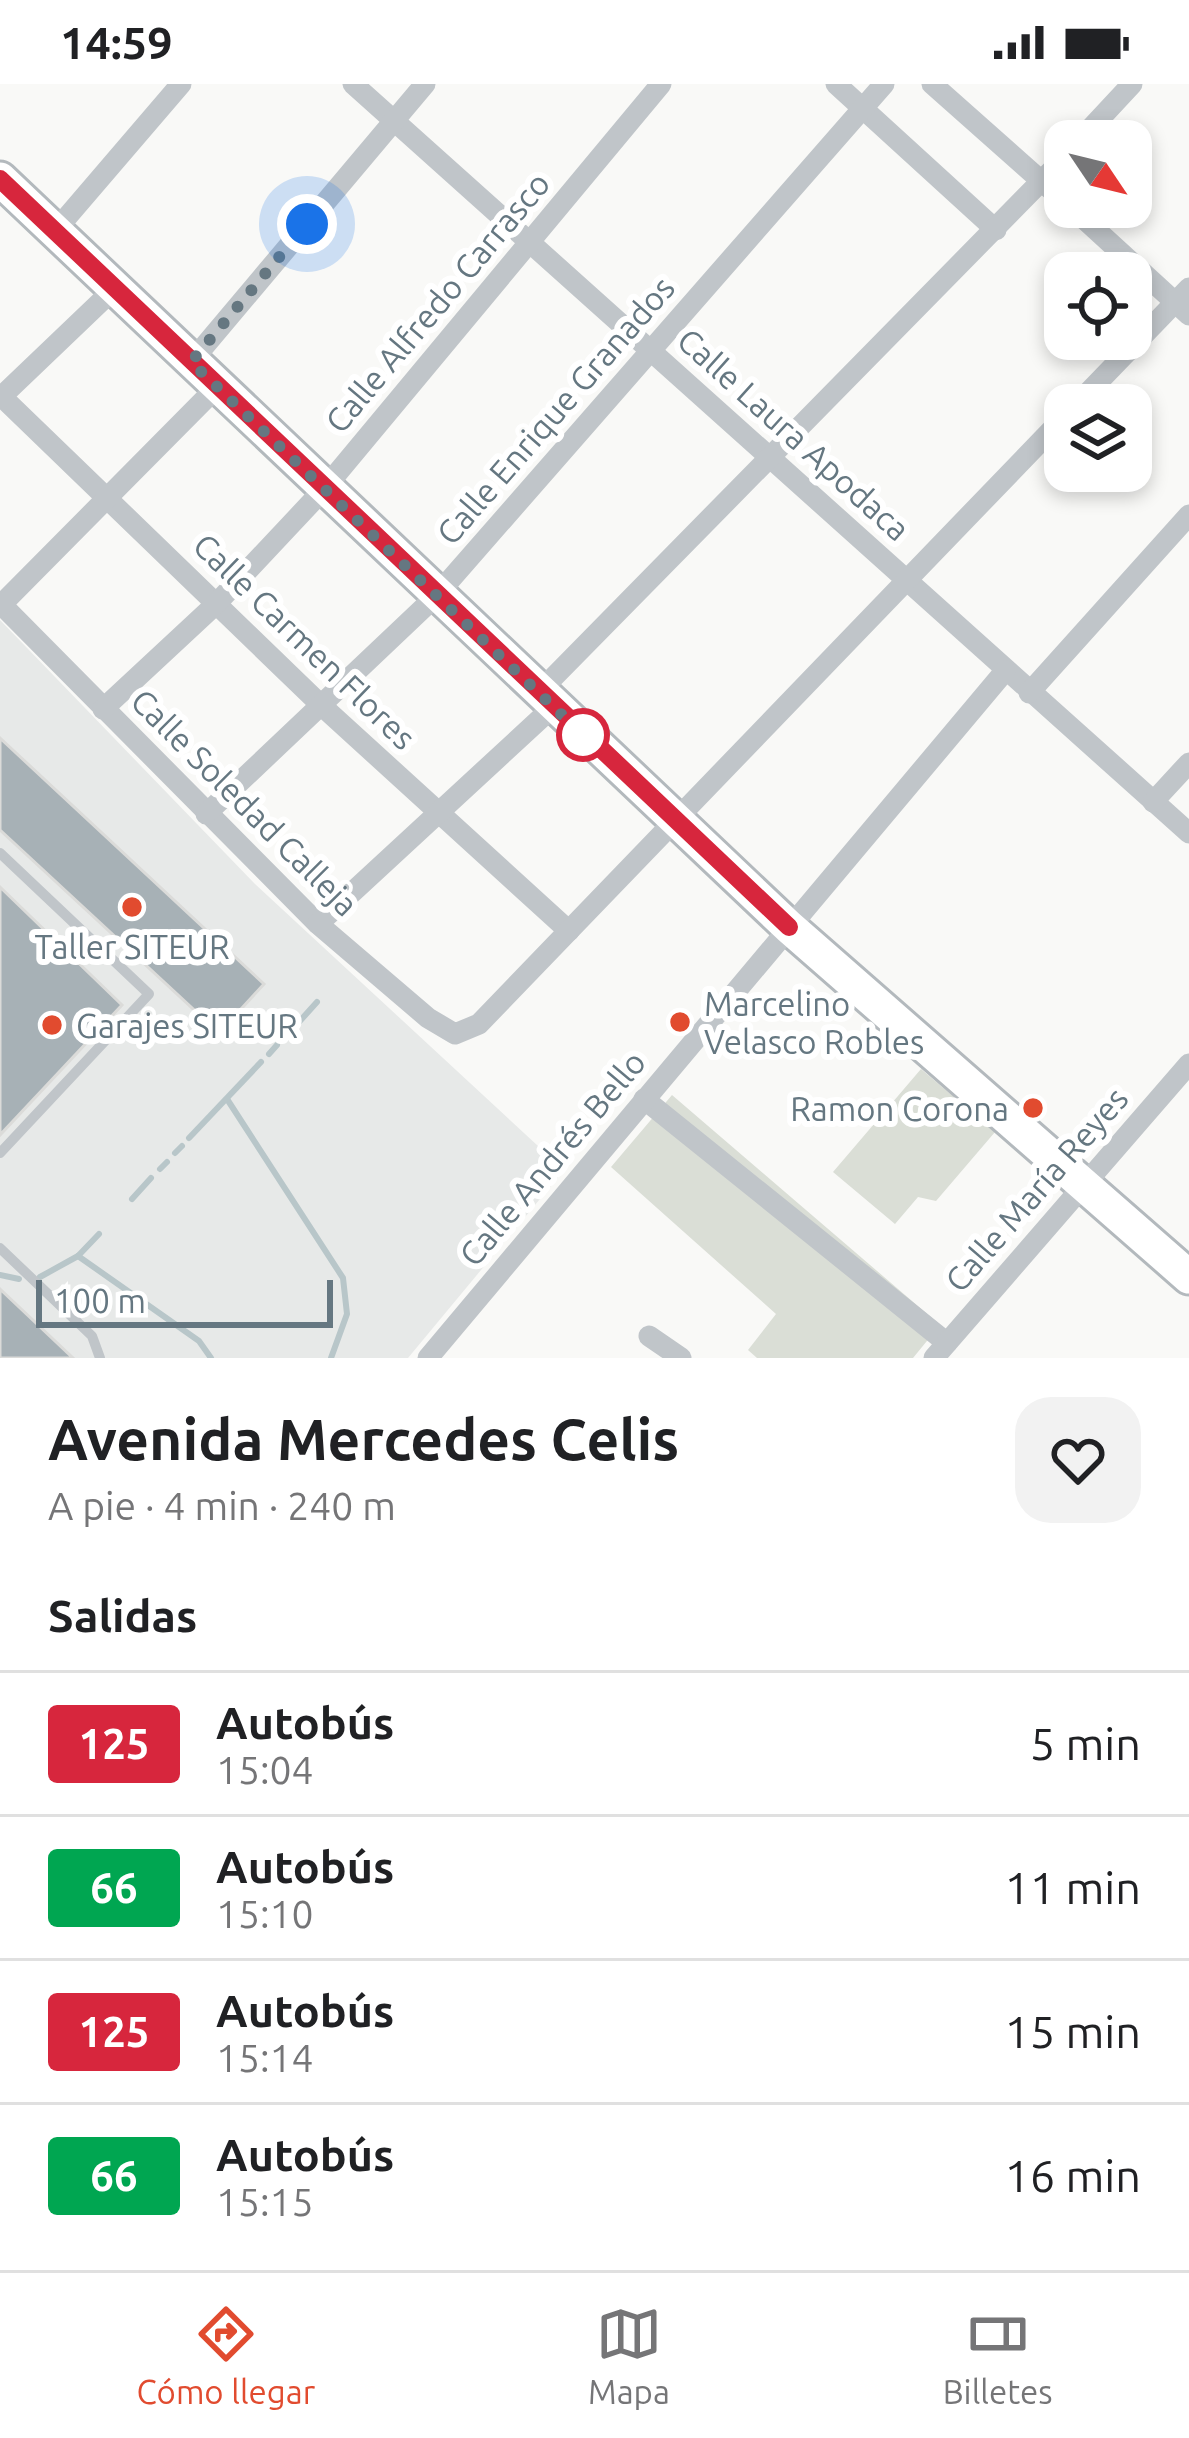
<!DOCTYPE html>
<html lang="es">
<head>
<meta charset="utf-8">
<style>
	:root { --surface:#fff; --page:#f2f2f2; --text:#202124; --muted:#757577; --line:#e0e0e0; --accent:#e14b2f }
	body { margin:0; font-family:Ubuntu,sans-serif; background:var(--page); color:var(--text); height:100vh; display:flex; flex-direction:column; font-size:45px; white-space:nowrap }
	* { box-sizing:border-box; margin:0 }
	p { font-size:39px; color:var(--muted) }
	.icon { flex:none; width:66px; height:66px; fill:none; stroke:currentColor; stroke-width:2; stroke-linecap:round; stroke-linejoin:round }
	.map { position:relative; height:1274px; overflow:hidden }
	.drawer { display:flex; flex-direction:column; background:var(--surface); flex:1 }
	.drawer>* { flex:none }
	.badge { padding:0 24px; border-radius:9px; font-size:42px; line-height:78px }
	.needle { width:78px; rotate:125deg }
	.controls { position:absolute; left:1044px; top:36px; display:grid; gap:24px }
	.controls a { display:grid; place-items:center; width:108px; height:108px; border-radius:24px; background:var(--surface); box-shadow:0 6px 18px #0003; font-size:60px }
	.scale { position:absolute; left:36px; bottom:30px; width:297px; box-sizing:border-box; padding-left:12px; border:6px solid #657781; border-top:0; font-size:33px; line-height:42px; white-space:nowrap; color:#657781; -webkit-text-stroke:9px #fff; paint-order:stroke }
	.you { position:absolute; width:60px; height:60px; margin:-30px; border:9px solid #fff; border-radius:50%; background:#1a73e8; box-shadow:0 0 0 18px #1a73e833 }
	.map>.badge { position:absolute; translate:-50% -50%; box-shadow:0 0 0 6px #fff }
	h2 { padding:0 48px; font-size:45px; line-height:108px }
	.round { display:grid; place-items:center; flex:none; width:126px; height:126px; border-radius:36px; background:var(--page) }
	.summary { display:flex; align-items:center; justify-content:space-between; height:204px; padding:0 48px }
	h1 { font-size:57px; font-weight:600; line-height:90px }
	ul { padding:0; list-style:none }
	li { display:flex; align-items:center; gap:36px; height:144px; padding:0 48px; border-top:3px solid var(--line) }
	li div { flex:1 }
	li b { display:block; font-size:45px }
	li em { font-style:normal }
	li .badge { min-width:132px; font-weight:700; text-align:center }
	.status { display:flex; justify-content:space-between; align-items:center; height:84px; padding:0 60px; background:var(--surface); direction:ltr }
	.status svg { height:33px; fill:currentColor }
	.tab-bar { display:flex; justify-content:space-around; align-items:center; height:168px; border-top:3px solid var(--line); background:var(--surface); font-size:33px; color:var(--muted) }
	.tab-bar a { display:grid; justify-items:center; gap:6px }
	.tab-bar .selected { color:var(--accent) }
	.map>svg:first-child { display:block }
	.built { fill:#e7e9e8 }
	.green { fill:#daded6 }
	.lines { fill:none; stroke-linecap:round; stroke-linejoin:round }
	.stream { stroke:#b8c6c9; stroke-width:6 }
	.building { fill:#a7b1b6; stroke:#dbdbd9; stroke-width:3 }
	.secondary-casing { stroke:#b3b9bd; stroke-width:39 }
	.lane { stroke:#c0c5c9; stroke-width:10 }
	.street { stroke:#c0c5c9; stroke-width:21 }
	.secondary { stroke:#fff; stroke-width:33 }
	.line-casing { stroke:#fff; stroke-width:27 }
	.line { stroke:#d7263d; stroke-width:18 }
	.walk { stroke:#657781; stroke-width:12; stroke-dasharray:0 21.6 }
	.stop-dot { fill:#fff; stroke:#d7263d; stroke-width:6 }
	.poi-dot { fill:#e14b2f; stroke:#fff; stroke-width:4.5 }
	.labels { text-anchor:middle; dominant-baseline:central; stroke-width:12; stroke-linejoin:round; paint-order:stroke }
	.street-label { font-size:33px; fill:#657781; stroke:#fff }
	.poi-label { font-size:33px; fill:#657781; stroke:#fff; text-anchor:start }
</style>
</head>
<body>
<div class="status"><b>14:59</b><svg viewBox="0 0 49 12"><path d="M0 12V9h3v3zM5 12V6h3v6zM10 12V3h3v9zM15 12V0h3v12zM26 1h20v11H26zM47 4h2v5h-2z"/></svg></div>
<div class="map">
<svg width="1189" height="1274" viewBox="0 0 1189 1274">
	<rect width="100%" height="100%" fill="#f9f9f7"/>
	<!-- built -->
	<path class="built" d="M0 536 255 800 564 1086 408 1274H0Z"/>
	<!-- green -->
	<g class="green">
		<path d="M921 985 995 1048 936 1117 918 1113 895 1140 833 1088Z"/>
		<path d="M672 1011 940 1241 913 1274H757L748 1266 776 1230 611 1083Z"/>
	</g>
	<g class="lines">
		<!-- stream -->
		<g class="stream">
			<path d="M299 938 317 918"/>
			<path d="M284 954 291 946"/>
			<path d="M269 970 277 961"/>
			<path d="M227 1015 343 1194 347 1230 331 1274"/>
			<path d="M189 1054 261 978"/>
			<path d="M175 1069 182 1062"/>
			<path d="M160 1085 167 1078"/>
			<path d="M132 1115 151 1094"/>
			<path d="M78 1172 199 1257 211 1274"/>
			<path d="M0 1191 19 1195"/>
			<path d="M40 1193 78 1172 99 1150"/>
		</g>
	</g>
	<!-- building -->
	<g class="building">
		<path d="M0 654 264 900 219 949 0 746Z"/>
		<path d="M0 803 122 921 0 1051Z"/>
		<path d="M0 1205 73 1274H0Z"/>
	</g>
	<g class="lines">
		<!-- secondary casing -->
		<g class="secondary-casing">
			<path id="secondary" d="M0 95 789 843 1189 1193"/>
		</g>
		<!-- lane -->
		<g class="lane">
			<path d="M0 769 149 910 0 1069"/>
			<path d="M0 1164 92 1252 100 1274"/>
		</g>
		<!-- street -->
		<g class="street">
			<path d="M353 0 1189 749"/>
			<path d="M836 0 996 146"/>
			<path d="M932 0 1065 118"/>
			<path d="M1079 57 1132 0"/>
			<path d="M1071 123 1189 231"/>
			<path d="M55 147 181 0"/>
			<path d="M191 278 425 0"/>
			<path d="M0 311 322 622 569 847"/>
			<path d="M0 314 114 205"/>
			<path d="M1076 321 1189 204"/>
			<path d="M0 519 318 840 428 934 455 950 479 940 1065 332"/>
			<path d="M1 521 217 303"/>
			<path d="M538 609 1065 73"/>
			<path d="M1029 609 1189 431"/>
			<path d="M103 625 217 519 324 405 661 0"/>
			<path d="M1153 718 1189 679"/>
			<path d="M206 730 436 512 884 0"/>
			<path d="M318 840 553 623"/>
			<path d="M644 1015 947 1259"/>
			<path d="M649 1252 681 1274"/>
			<path d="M428 1274 1005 587"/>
			<path d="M934 1274 1189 980"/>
		</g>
		<!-- secondary -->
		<use href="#secondary" class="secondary"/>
	</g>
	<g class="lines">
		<!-- line casing -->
		<g class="line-casing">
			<path id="line" d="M0 95 789 843"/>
		</g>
		<!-- line -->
		<use href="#line" class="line"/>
		<!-- walk -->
		<path class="walk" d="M307 140 191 278 583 651"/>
	</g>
	<!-- markers -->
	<circle class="stop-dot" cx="583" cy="651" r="24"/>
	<g class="poi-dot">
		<circle cx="132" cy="823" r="12"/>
		<circle cx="680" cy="938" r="12"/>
		<circle cx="52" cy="941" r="12"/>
		<circle cx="1033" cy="1024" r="12"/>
	</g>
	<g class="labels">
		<!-- street labels -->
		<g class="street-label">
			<text transform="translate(437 218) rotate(-50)">Calle Alfredo Carrasco</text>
			<text transform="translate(555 326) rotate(-49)">Calle Enrique Granados</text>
			<text transform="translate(794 350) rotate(42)">Calle Laura Apodaca</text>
			<text transform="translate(305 557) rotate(44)">Calle Carmen Flores</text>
			<text transform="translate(245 718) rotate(45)">Calle Soledad Calleja</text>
			<text transform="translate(552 1074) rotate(-50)">Calle Andrés Bello</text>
			<text transform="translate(1036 1105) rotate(-49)">Calle María Reyes</text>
		</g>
		<!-- poi labels -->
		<g class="poi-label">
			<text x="132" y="862" text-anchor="middle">Taller SITEUR</text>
			<text x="704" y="919">Marcelino<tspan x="704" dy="38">Velasco Robles</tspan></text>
			<text x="76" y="941">Garajes SITEUR</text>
			<text x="1009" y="1024" text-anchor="end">Ramon Corona</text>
		</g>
	</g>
</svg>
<div class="controls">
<a><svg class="needle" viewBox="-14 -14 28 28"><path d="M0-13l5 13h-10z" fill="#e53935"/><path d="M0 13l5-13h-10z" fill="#757577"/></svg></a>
<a><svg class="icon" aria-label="locate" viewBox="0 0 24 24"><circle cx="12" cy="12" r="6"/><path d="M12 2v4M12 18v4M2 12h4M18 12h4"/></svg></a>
<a><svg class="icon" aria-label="layers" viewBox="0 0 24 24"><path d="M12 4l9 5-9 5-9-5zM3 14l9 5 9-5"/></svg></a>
</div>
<div class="scale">100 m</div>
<div class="you" style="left:307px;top:140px"></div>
</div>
<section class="drawer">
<div class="summary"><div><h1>Avenida Mercedes Celis</h1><p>A pie · 4 min · 240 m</p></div><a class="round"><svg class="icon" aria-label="heart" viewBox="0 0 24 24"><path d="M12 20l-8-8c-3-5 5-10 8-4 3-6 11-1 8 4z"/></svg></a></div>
<h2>Salidas</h2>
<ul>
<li><span class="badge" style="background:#d7263d;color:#fff">125</span><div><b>Autobús</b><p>15:04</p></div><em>5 min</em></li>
<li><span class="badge" style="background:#00a651;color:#fff">66</span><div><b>Autobús</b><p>15:10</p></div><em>11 min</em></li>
<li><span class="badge" style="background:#d7263d;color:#fff">125</span><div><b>Autobús</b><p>15:14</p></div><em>15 min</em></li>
<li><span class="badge" style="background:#00a651;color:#fff">66</span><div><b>Autobús</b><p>15:15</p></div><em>16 min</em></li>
</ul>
</section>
<nav class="tab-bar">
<a class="selected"><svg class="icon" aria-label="directions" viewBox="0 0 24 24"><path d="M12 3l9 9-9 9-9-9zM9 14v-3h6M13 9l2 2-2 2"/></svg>Cómo llegar</a>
<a><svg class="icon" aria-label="map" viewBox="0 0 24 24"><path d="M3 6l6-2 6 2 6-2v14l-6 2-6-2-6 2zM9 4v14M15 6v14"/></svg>Mapa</a>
<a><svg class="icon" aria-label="tickets" viewBox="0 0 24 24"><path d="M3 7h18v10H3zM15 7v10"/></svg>Billetes</a>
</nav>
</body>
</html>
